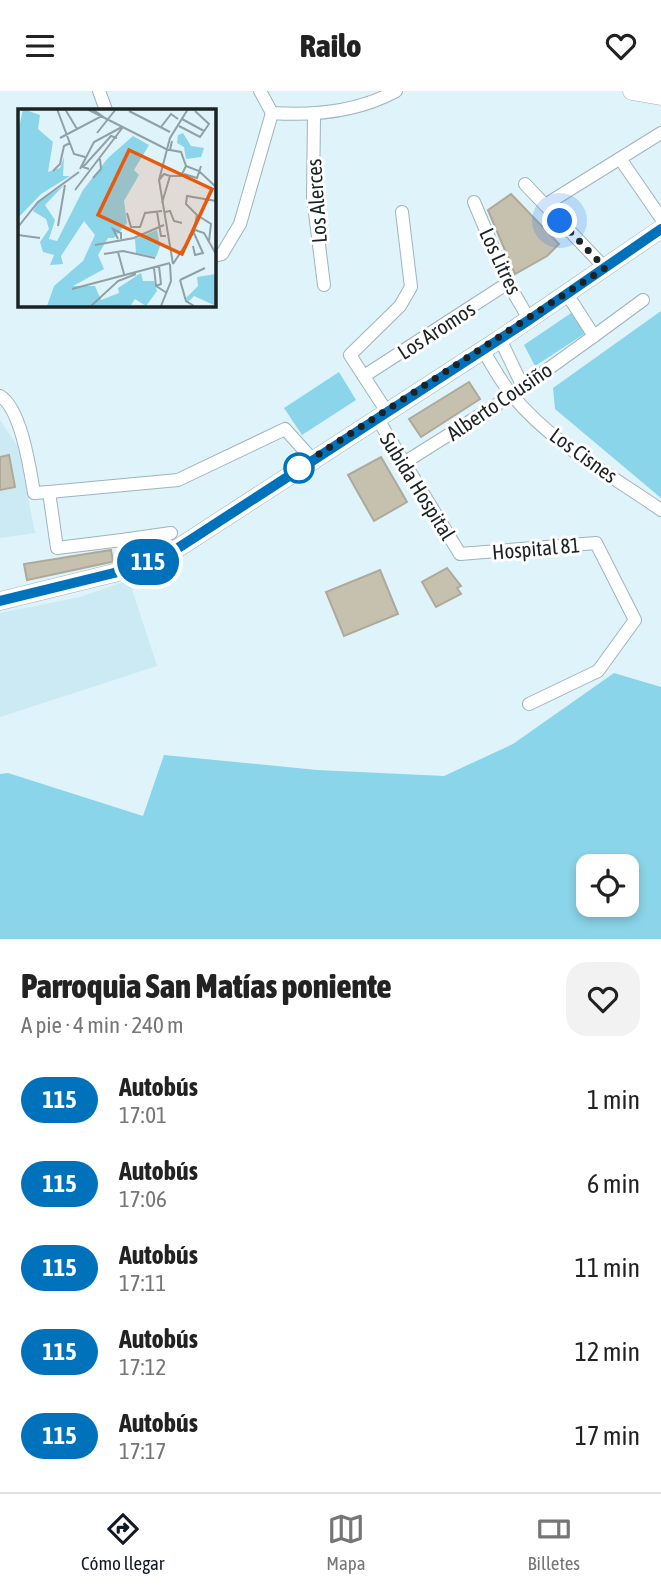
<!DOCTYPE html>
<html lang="es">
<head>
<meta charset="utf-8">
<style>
	:root { --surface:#fff; --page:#f2f2f2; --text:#222; --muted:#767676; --line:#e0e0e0; --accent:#111827 }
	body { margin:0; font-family:"Asap Condensed",sans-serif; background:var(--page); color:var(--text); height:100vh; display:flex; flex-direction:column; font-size:26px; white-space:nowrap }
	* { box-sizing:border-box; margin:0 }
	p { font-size:23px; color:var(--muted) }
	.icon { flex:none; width:38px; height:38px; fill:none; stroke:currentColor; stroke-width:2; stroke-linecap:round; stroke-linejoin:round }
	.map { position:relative; height:848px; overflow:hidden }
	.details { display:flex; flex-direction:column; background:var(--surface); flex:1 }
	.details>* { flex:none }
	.badge { padding:0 14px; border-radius:23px; font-size:24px; line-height:46px }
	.fabs { position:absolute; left:576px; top:763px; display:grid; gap:14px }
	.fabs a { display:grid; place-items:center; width:63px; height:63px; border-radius:14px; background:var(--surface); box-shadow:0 4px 10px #0003; font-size:35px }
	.you { position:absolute; width:35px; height:35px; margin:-18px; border:5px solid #fff; border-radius:50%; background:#1a73e8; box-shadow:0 0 0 10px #1a73e833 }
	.map>.badge { position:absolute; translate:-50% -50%; box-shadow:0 0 0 4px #fff }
	.round { display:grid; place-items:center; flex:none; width:74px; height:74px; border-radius:21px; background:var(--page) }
	.summary { display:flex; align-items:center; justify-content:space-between; height:119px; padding:0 21px }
	h1 { font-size:33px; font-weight:800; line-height:52px }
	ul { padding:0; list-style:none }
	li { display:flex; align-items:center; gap:21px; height:84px; padding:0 21px }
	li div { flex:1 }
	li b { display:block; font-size:26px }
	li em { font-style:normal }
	li .badge { min-width:77px; font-weight:700; text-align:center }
	header { display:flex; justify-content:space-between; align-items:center; height:91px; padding:0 21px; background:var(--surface); font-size:32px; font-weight:800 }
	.menu { display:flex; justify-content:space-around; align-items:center; height:98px; border-top:2px solid var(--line); background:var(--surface); font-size:19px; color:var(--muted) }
	.menu a { display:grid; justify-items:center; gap:4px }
	.menu .on { color:var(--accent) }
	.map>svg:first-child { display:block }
	.built { fill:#cbeaf3 }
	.green { fill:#8ad5e9; fill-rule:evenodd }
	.building { fill:#c6c0af; stroke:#aea998; stroke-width:2 }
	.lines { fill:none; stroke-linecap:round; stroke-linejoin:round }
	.minor-casing { stroke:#9fb4ba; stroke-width:14 }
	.secondary-casing { stroke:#9fb4ba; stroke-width:19 }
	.minor { stroke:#fff; stroke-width:12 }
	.secondary { stroke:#fff; stroke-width:18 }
	.line-casing { stroke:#fff; stroke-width:16 }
	.line { stroke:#0072bc; stroke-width:10 }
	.walk { stroke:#1b2325; stroke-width:7; stroke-dasharray:0 12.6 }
	.stop-dot { fill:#fff; stroke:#0072bc; stroke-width:3.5 }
	.labels { text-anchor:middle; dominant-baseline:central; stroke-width:6; stroke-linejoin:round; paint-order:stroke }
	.street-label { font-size:21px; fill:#1b2325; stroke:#fff }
	.inset-road { fill:none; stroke:#90a0a5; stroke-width:2 }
	.view { fill:#e8590c; fill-opacity:0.15; stroke:#e8590c; stroke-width:3.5 }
	.inset-edge { fill:none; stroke:#1b2325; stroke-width:3.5 }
</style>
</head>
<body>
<header><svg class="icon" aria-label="menu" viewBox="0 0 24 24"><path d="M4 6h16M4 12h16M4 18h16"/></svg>Railo<svg class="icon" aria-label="heart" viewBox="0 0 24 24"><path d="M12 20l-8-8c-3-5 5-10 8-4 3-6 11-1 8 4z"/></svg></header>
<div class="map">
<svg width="661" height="848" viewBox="0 0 661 848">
	<rect width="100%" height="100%" fill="#def3fa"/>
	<!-- built -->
	<g class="built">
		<path d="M0 329 18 356 35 442 0 447Z"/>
		<path d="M129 489 157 575 0 626V522L80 506Z"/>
	</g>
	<!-- green -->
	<g class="green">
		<path d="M580 216 592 238 535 275 524 254Z"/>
		<path d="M661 220V407L555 318 553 297Z"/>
		<path d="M339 281 356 309 302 344 284 317Z"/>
		<path d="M614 582 661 596V848H0V683L8 682 143 725 164 664 317 679 444 685 513 653ZM626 775V814H588V775Z"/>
	</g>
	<!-- building -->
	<g class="building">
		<path d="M511 103 559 153 547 165 515 183 488 119Z"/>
		<path d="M469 291 480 308 421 346 409 328Z"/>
		<path d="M9 364 15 396 0 399V366Z"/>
		<path d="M381 366 407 411 374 430 348 384Z"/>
		<path d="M111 459 113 470 111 471 27 489 24 473Z"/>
		<path d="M447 477 461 495 457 497 461 503 436 516 422 491Z"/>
		<path d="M380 479 398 523 344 545 326 501Z"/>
	</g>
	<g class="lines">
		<!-- minor casing -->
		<g class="minor-casing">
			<g id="minor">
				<path d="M99 0 106 19"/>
				<path d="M260 0 272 22"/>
				<path d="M314 25 313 106 324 194"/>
				<path d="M621 69 661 127"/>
				<path d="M525 93 605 177"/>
				<path d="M474 111 508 192 529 228"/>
				<path d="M545 114 661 42"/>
				<path d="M214 165 222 163 240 133 272 22C314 25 357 21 396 0"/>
				<path d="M594 245 643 209"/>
				<path d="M500 248 523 296"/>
				<path d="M483 259C492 274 501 291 512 304 551 352 611 384 661 419"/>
				<path d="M364 285 508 192"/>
				<path d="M0 305C21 317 30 378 34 402L49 401"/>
				<path d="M387 321 350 264 400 215 411 196 402 121"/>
				<path d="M377 327 460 463 596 452 635 529 598 580 529 613"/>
				<path d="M402 373 512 304 594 245 567 203"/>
				<path d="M122 449 171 442"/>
				<path d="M132 477 122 449 57 457 49 401 178 389 285 338 312 368"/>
			</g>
		</g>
		<!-- secondary casing -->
		<g class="secondary-casing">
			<g id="secondary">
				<path d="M632 0 661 5"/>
				<path d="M0 510 114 482 175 459 500 248 661 138"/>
			</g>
		</g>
		<!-- minor -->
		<use href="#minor" class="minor"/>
		<!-- secondary -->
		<use href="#secondary" class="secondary"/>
	</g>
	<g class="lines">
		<!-- line casing -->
		<g class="line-casing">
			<path id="line" d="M0 510 114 482 175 459 529 229 661 138"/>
		</g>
		<!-- line -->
		<use href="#line" class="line"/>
		<!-- walk -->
		<path class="walk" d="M299 377 293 380 605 177 560 130"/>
	</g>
	<!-- markers -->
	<circle class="stop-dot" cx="299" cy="377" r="14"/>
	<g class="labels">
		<!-- street labels -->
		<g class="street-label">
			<text transform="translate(316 110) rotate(-94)">Los Alerces</text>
			<text transform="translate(501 170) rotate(65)">Los Litres</text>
			<text transform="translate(436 239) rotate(-33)">Los Aromos</text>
			<text transform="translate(499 310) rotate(-34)">Alberto Cousiño</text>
			<text transform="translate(584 364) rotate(36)">Los Cisnes</text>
			<text transform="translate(418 395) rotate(58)">Subida Hospital</text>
			<text transform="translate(536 457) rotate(-5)">Hospital 81</text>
		</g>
	</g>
	<!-- overview -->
	<g transform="translate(18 18)">
		<rect width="198" height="198" fill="#def3fa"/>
		<path d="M5 0 22 6 20 20 35 33 30 63 42 59 46 48 45 67H52L23 85 0 109V24ZM165 24 173 37 186 39 183 48 168 50 166 38 159 34 160 26ZM115 27 131 36 116 61 121 66 106 92 109 114 96 129H90L80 146 86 160 55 177H77L83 191 101 184 100 179 123 164 125 172H136L139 182 128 197 117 190 113 196 93 197H29L36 177 65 152 77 126 66 112 43 147 45 155 32 156 36 146 25 143 22 133 31 120 28 110 15 102 20 93 46 76 27 96 37 111 31 130 39 132 65 81 90 49ZM139 121 142 137 138 148 118 144 117 130ZM198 165V197L176 187 170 193 168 189 180 177 179 168Z" fill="#8ad5e9"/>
		<path class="inset-road" d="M39 0 56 45 67 48M47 0 59 20M69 0 148 40 152 41 154 32M111 2 152 23M164 10 186 22M161 17 182 28 191 15 177 2M143 18 153 5 160 10M79 24 98 0M42 29 84 7 74 0M168 57 181 62 198 78M62 60 76 33 104 18M71 60 65 58 93 27 99 29M35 62 42 55 46 37 52 34M166 65 179 69 183 57M152 67H163L168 57 163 43 152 41M75 69 83 60 82 50M141 71 146 65 152 67 144 94M57 81 105 18M139 103 143 127H148M147 103 152 102 156 112 164 114M109 104 113 118H122L127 104 144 102M179 106 193 115 191 132M40 117 47 76M0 118 20 93 61 63M176 121 179 106 168 95 169 87 198 92M0 126 22 129M100 130 95 120 103 124V130M77 136 116 129 146 116M175 137 177 146 185 144 175 122M100 143 106 165M86 145 105 142 137 149M155 155 141 71 152 29 170 0M155 155 177 121 186 124 198 145M136 159 138 177 149 184M162 171 187 159M162 171 168 192 176 197M138 177 143 175 141 157M54 180 152 154M73 197 100 172 118 165M143 197 153 172 152 155"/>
		<path class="view" d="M111 41 194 80 164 145 80 106Z"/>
		<rect width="198" height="198" class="inset-edge"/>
	</g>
</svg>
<div class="fabs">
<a><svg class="icon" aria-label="locate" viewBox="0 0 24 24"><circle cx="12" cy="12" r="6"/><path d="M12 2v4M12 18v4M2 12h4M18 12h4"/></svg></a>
</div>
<div class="you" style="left:560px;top:130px"></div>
<b class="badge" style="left:148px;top:471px;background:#0072bc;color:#fff">115</b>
</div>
<section class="details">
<div class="summary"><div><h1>Parroquia San Matías poniente</h1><p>A pie · 4 min · 240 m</p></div><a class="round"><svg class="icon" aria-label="heart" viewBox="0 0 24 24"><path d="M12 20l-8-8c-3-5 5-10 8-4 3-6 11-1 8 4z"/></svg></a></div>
<ul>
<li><span class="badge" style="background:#0072bc;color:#fff">115</span><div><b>Autobús</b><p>17:01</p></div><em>1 min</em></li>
<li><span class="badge" style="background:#0072bc;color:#fff">115</span><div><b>Autobús</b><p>17:06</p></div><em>6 min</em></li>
<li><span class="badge" style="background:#0072bc;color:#fff">115</span><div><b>Autobús</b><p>17:11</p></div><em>11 min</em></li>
<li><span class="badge" style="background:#0072bc;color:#fff">115</span><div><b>Autobús</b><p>17:12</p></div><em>12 min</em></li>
<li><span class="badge" style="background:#0072bc;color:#fff">115</span><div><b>Autobús</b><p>17:17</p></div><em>17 min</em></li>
</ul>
</section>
<nav class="menu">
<a class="on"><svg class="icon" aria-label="directions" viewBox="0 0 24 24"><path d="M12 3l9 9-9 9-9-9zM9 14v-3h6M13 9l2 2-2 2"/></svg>Cómo llegar</a>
<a><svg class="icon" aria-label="map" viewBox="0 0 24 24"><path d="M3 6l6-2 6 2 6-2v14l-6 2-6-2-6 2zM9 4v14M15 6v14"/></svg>Mapa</a>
<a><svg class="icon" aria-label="tickets" viewBox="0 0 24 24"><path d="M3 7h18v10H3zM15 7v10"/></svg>Billetes</a>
</nav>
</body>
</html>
